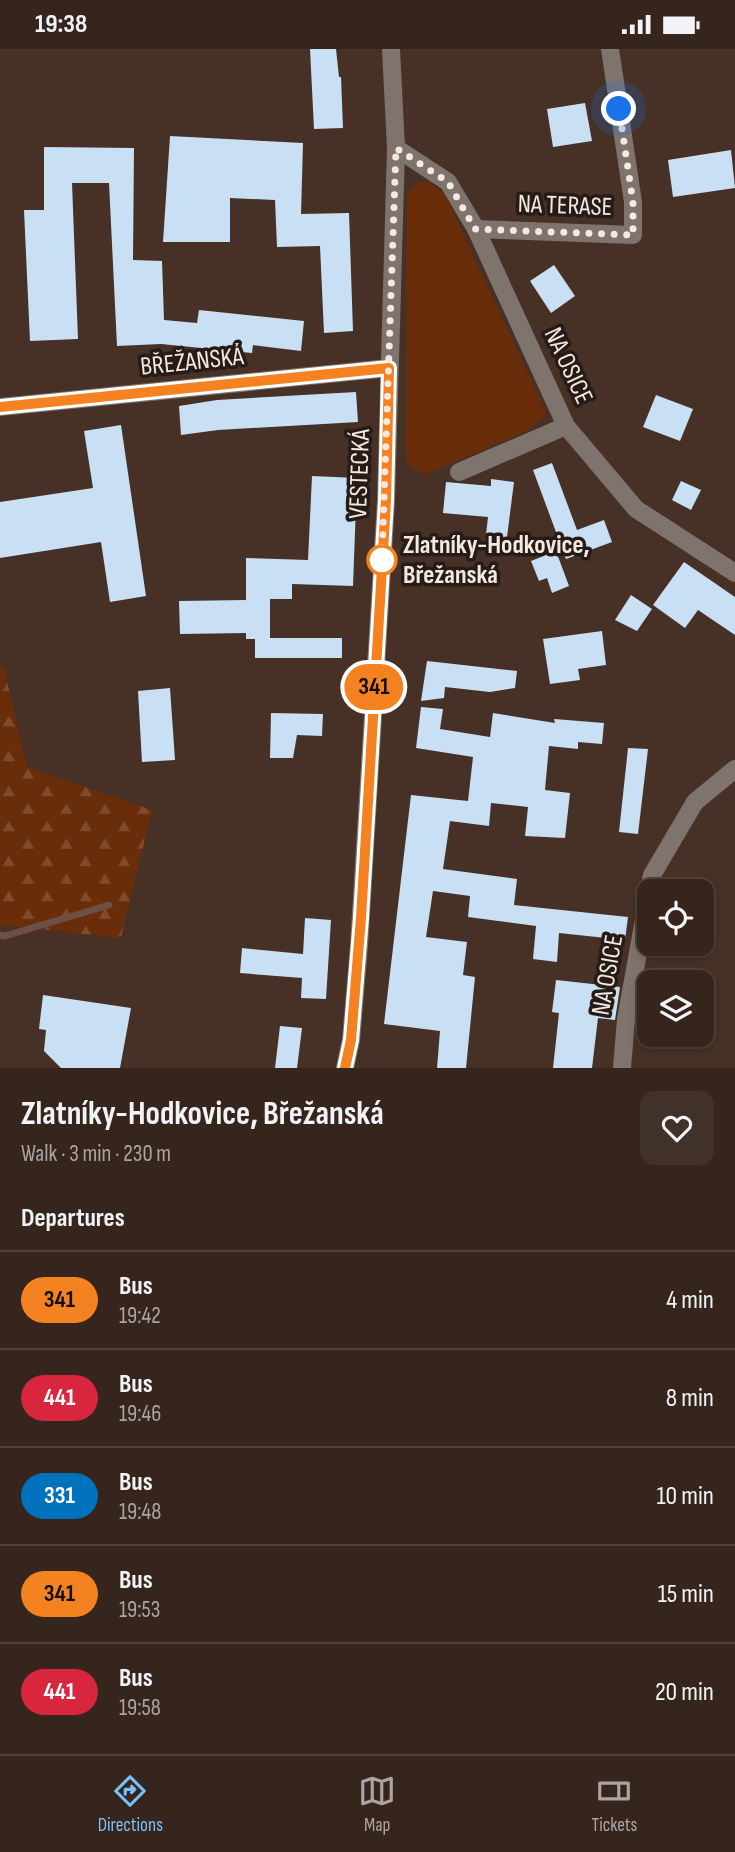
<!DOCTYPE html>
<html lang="en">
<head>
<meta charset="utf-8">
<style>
	:root { --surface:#35251d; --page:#40312a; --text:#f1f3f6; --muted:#aaa5a4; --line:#4f423b; --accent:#7abff8 }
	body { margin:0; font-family:"Sofia Sans Condensed",sans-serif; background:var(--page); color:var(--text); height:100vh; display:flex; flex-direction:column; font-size:26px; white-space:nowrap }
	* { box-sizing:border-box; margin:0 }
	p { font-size:23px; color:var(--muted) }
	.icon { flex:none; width:38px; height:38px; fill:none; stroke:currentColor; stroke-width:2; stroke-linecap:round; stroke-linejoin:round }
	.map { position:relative; height:1019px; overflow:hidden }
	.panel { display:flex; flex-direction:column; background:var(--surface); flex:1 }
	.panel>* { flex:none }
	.badge { padding:0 14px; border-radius:23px; font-size:24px; line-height:46px }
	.controls { position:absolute; left:637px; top:830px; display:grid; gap:14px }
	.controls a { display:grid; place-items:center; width:77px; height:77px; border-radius:14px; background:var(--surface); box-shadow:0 4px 10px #0003,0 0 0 2px var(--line); font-size:35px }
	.you { position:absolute; width:35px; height:35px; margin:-18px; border:5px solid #fff; border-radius:50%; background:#1a73e8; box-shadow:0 0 0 10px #1a73e833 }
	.map>.badge { position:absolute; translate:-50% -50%; box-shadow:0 0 0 4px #fff }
	h2 { padding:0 21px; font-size:26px; line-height:63px }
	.round { display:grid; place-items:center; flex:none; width:74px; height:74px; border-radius:14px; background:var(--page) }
	.summary { display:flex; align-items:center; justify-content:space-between; height:119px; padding:0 21px }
	h1 { font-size:33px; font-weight:700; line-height:52px }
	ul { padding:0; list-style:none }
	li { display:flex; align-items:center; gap:21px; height:98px; padding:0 21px; border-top:2px solid var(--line) }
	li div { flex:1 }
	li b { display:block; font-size:26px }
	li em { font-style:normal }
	li .badge { min-width:77px; font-weight:700; text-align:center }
	.status { display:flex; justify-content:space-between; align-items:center; height:49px; padding:0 35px; background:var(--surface); direction:ltr }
	.status svg { height:19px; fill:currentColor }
	.menu { display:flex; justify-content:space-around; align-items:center; height:98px; border-top:2px solid var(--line); background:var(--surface); font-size:19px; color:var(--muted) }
	.menu a { display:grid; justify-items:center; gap:4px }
	.menu .on { color:var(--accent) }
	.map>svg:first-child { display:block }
	.green { fill:#692d0a }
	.forest { fill:url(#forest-firs) }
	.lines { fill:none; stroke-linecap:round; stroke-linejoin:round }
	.stream { stroke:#6e4f43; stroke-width:7 }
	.building { fill:#c8dff4 }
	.minor { stroke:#7f736d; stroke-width:18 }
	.line-casing { stroke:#fff; stroke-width:16 }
	.line { stroke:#f58220; stroke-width:10 }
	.walk { stroke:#f6e7e0; stroke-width:7; stroke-dasharray:0 12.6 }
	.stop-dot { fill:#fff; stroke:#f58220; stroke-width:3.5 }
	.labels { text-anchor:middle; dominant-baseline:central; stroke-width:7; stroke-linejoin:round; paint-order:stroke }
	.street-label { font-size:26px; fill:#f6e7e0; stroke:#261c17 }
	.stop-label { font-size:26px; font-weight:bold; fill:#f6e7e0; stroke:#261c17; text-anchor:start }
</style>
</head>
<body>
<div class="status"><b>19:38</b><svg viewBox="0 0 49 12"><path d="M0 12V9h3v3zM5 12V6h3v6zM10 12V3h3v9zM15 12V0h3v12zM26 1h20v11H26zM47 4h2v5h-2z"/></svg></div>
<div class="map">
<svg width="735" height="1019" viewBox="0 0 735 1019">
	<defs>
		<pattern id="forest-firs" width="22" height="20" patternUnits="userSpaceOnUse" patternTransform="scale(1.75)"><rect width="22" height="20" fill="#692d0a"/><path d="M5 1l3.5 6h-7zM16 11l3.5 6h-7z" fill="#7f4b2d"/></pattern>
	</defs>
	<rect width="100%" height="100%" fill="#473127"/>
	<!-- green -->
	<path class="green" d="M429 133 445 146 547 366 526 382 424 426 406 412 407 145 417 134Z"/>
	<!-- forest -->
	<path class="forest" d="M0 617 4 619 27 718 152 761 121 889 0 876Z"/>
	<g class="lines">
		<!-- stream -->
		<path class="stream" d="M0 886 5 887 109 856"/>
	</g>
	<!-- building -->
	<g class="building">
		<path d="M310 0H336L339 28H341L343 79 314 80Z"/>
		<path d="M585 54 592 92 553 98 547 60Z"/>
		<path d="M170 87 303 94 301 165 349 164 353 282 324 284 320 197 277 198 275 151 230 149V193H163Z"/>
		<path d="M44 98 134 99 133 211 162 212 164 271 197 274 199 261 304 272 301 302 253 296 252 304 161 295 117 297 109 134H72L78 290 30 292 24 161H44Z"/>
		<path d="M731 101 735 139 673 148 668 111Z"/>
		<path d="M554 216 575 247 551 264 530 232Z"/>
		<path d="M356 343 358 373 218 381 181 386 179 357 217 351Z"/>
		<path d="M656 346 693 360 680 392 643 378Z"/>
		<path d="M121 376 146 547 110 553 101 493 0 509V453L93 439 84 382Z"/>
		<path d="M552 414 577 481 604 471 612 493 566 510 533 421Z"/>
		<path d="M312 427 357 429 353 537 292 535V550H270V589H342V609H255V590H246V584L180 585 179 552 246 551V509L308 511Z"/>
		<path d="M491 430 514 433 506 496 485 494 488 468 443 464 446 433 491 437Z"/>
		<path d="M681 432 701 441 691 461 672 451Z"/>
		<path d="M556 502 569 537 552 544 547 529 539 532 531 512Z"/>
		<path d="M684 513 735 548V586L698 561 685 579 653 556Z"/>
		<path d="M631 546 652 560 637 582 615 571Z"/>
		<path d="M602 582 606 616 578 620 580 631 550 635 543 590Z"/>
		<path d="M427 612 517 622 515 639 490 643 445 638 444 649 421 652Z"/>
		<path d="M170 639 175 711 142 713 138 642Z"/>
		<path d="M421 658 443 660 440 680 490 688 493 664 555 674 554 670 604 674 602 695 578 693V700L549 697 545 741 570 744 565 789 525 787 528 758 491 754 489 777 450 772 443 820 517 830 514 856 628 868 625 891 559 884 557 913 533 910 536 877 468 868 470 847 433 842 426 888 467 893 463 926 475 928 466 1019H437L440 982 384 975 411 746 468 752 473 708 416 699Z"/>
		<path d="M271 664 323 665 322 687 297 686 293 709H270Z"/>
		<path d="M628 699 648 700 638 785 619 783Z"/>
		<path d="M305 869 331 871 326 950 301 949 302 929 240 924 242 899 303 905Z"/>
		<path d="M556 931 620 938 615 971 598 969 592 1019H553L559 964 552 963Z"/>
		<path d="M43 946 131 959 120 1019H61L44 1002 46 981 39 980Z"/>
		<path d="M280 977 302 979 297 1019H275Z"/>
	</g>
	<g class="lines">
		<!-- minor -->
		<g class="minor">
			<path d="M396 99 448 133 476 180 566 377 636 460 735 524"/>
			<path d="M476 180 633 186V153L610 0"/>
			<path d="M0 358 389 319"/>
			<path d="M459 423 566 377"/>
			<path d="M649 842 652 826 695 753 735 720"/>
			<path d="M345 1019 351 991 359 897 386 452 396 99 391 0"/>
			<path d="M622 1019 626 970 649 843"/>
		</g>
	</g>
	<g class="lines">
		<!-- line casing -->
		<g class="line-casing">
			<path id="line" d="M0 358 389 319 386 452 361 869 351 991 345 1019"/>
		</g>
		<!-- line -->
		<use href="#line" class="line"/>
		<!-- walk -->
		<path class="walk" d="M382 511 396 99 448 133 475 180 633 186V153L619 60"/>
	</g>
	<!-- markers -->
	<circle class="stop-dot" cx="382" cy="511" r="14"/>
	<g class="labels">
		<!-- street labels -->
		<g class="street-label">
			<text transform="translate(565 157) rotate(2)">NA TERASE</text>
			<text transform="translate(192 313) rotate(-6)">BŘEŽANSKÁ</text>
			<text transform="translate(568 317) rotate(65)">NA OSICE</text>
			<text transform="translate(360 425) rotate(-88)">VESTECKÁ</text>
			<text transform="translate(608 926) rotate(-80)">NA OSICE</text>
		</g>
		<!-- stop labels -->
		<g class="stop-label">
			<text x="403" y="496">Zlatníky-Hodkovice,<tspan x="403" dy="30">Břežanská</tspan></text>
		</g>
	</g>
</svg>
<div class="controls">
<a><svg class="icon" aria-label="locate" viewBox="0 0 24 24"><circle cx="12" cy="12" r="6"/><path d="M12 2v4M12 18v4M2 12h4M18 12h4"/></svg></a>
<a><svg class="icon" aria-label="layers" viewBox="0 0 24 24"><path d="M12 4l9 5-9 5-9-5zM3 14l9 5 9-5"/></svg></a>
</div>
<div class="you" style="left:619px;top:60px"></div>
<b class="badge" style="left:374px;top:638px;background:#f58220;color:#111">341</b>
</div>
<section class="panel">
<div class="summary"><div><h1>Zlatníky-Hodkovice, Břežanská</h1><p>Walk · 3 min · 230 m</p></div><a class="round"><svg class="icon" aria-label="heart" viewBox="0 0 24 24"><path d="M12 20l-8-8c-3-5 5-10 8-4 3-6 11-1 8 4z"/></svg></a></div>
<h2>Departures</h2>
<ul>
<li><span class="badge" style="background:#f58220;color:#111">341</span><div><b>Bus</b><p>19:42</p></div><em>4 min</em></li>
<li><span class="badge" style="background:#d7263d;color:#fff">441</span><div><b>Bus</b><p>19:46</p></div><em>8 min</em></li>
<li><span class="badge" style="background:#0072bc;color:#fff">331</span><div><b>Bus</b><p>19:48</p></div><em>10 min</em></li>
<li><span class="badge" style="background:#f58220;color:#111">341</span><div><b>Bus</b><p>19:53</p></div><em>15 min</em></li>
<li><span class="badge" style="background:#d7263d;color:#fff">441</span><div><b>Bus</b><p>19:58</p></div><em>20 min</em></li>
</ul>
</section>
<nav class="menu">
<a class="on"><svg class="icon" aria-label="directions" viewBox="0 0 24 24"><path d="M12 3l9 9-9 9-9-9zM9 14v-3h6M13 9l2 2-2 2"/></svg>Directions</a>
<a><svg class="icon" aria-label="map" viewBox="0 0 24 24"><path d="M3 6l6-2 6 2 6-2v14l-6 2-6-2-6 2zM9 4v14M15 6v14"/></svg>Map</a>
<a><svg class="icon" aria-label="tickets" viewBox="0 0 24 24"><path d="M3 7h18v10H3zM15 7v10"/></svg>Tickets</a>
</nav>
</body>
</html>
